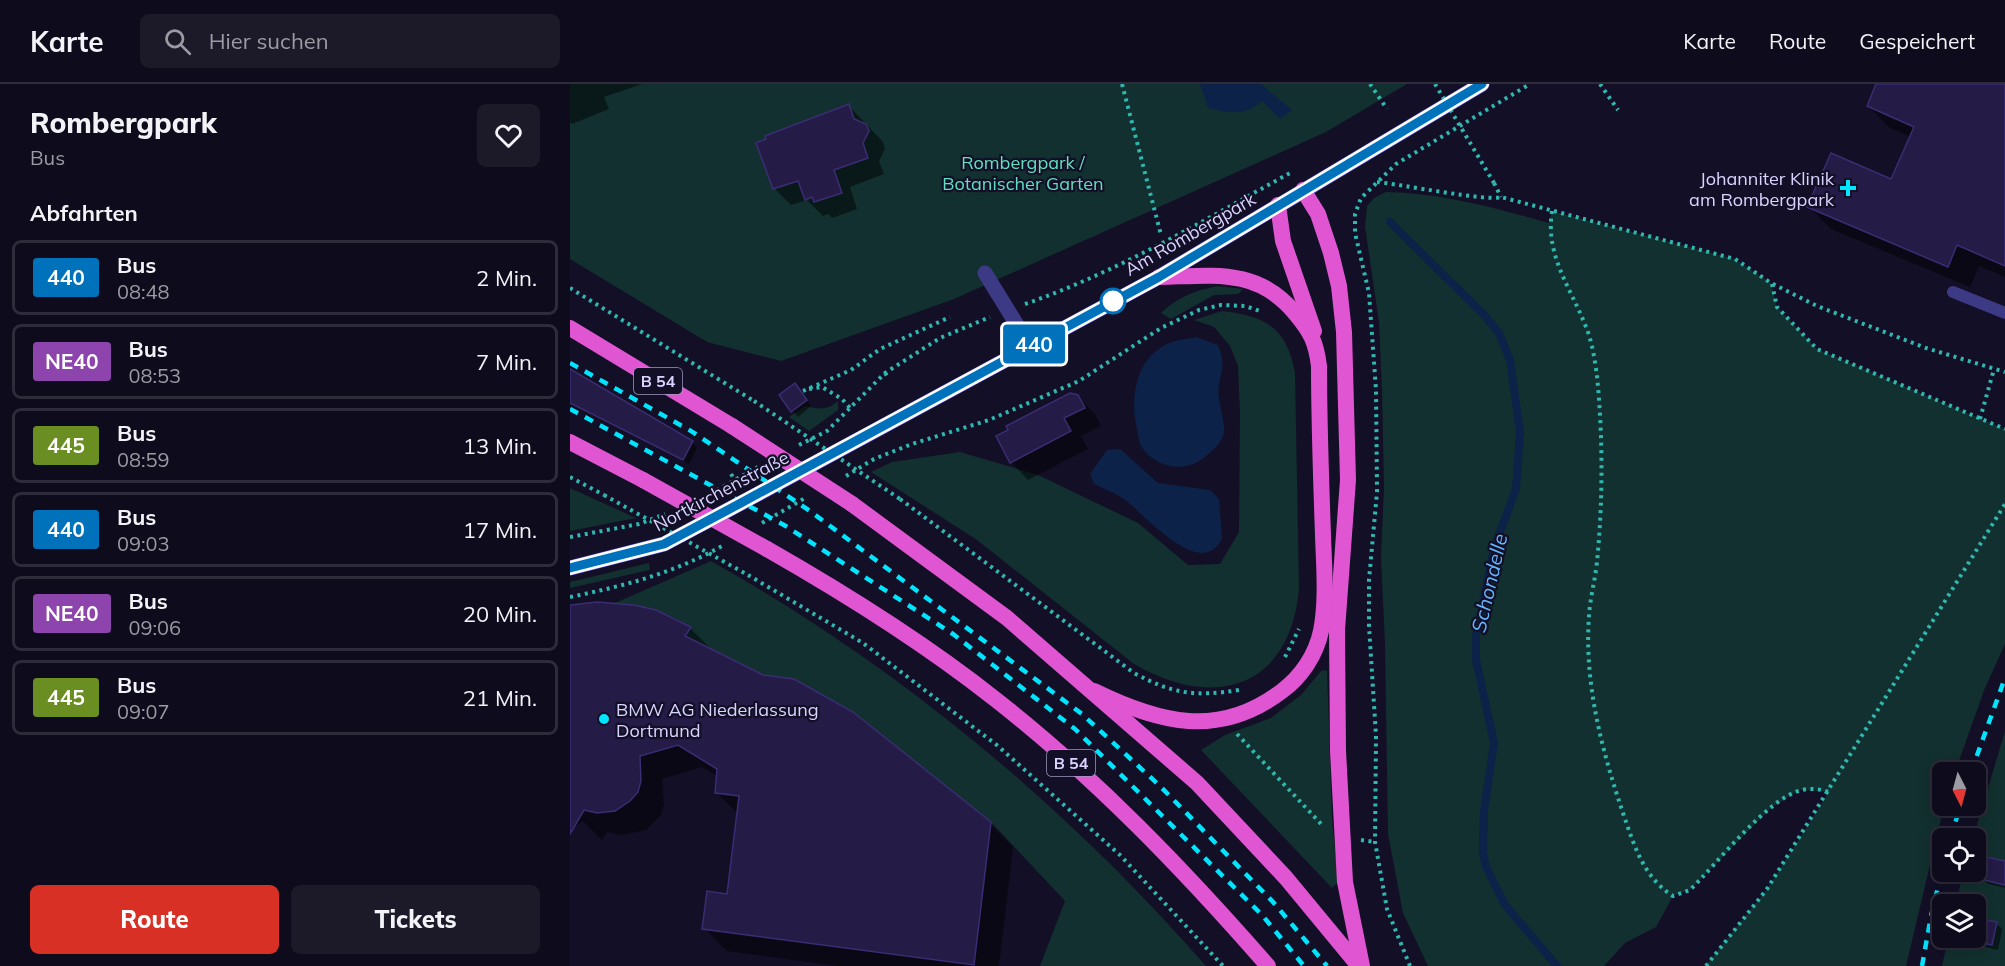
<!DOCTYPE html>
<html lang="de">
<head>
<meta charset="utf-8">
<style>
	:root { --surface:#0e0b1c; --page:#1c1929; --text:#f1f3f6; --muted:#9b9ba3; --line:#2e2b3b; --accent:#d93025 }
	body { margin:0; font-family:Mulish,sans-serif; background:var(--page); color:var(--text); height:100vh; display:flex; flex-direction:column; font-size:22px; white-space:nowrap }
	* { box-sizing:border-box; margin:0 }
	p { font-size:20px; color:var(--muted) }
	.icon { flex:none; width:33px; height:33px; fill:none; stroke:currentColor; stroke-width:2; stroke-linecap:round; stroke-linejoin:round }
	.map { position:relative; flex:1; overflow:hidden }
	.panel { display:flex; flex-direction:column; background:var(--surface); width:570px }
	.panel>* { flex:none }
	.badge { padding:0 12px; border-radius:4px; font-size:21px; line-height:39px }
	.needle { width:39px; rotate:174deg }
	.tools { position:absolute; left:1362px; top:678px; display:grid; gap:12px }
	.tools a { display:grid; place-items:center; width:54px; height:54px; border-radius:9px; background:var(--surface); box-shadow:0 3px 15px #0003,0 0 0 2px var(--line); font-size:30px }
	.map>.badge { position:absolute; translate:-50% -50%; box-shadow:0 0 0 3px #fff }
	h2 { padding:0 30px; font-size:22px; line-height:54px }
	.round { display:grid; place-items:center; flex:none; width:63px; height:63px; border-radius:9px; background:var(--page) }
	.headline { display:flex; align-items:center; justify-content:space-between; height:102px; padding:0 30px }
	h1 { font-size:28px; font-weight:800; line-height:45px }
	.cta { display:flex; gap:12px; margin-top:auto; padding:12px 30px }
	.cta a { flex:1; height:69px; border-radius:9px; background:var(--accent); color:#fff; font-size:24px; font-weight:800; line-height:69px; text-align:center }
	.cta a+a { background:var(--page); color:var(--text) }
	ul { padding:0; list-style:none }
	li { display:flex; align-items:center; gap:18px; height:75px; margin:0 12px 9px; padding:0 18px; border:3px solid var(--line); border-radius:9px }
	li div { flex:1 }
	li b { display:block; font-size:22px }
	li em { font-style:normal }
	li .badge { min-width:66px; font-weight:700; text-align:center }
	header { display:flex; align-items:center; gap:36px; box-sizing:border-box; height:84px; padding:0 30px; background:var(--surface); border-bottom:2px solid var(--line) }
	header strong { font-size:28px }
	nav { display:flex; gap:33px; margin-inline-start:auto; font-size:21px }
	.search { width:420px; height:54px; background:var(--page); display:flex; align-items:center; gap:15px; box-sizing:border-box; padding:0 21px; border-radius:9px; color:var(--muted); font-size:22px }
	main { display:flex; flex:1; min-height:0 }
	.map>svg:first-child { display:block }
	.green { fill:#12302f }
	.water { fill:#0c2248 }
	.shadow { fill:#0007 }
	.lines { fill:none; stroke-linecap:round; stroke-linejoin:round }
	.stream { stroke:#0c2248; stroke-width:8 }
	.building { fill:#241b47; stroke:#3b2d73; stroke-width:1.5 }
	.path { stroke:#2fb8b0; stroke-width:4; stroke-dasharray:3 4.5; stroke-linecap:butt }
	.service { stroke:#3d3a85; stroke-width:12 }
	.minor { stroke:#3d3a85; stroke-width:15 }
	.secondary { stroke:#6f6bff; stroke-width:15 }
	.trunk { stroke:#e055d1; stroke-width:16 }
	.rail { stroke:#00e5ff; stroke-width:4.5; stroke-dasharray:9 8; stroke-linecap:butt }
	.path-bridge { stroke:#2fb8b0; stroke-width:4; stroke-dasharray:3 4.5; stroke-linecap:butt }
	.trunk-bridge { stroke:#e055d1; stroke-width:16 }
	.line-casing { stroke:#fff; stroke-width:14 }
	.line { stroke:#0072bc; stroke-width:9 }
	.poi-dot { fill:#00e5ff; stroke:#130f26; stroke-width:2 }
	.stop-dot { fill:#fff; stroke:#0072bc; stroke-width:3 }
	.labels { text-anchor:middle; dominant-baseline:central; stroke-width:4.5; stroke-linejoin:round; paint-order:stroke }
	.shield { fill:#130f26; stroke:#9e99be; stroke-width:1.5 }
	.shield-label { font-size:16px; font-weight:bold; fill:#d9d4ff }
	.park-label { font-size:18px; fill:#5fe0c0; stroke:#130f26 }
	.poi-label { font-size:18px; fill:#d9d4ff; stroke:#130f26; text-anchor:end }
	.street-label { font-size:18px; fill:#d9d4ff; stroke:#130f26 }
	.water-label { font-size:20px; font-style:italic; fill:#62b6ff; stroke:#130f26 }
</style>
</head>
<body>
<header>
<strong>Karte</strong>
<div class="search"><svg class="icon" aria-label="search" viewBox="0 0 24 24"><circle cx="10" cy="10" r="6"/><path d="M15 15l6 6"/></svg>Hier suchen</div>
<nav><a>Karte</a><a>Route</a><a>Gespeichert</a></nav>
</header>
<main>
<section class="panel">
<div class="headline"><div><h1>Rombergpark</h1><p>Bus</p></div><a class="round"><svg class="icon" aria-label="heart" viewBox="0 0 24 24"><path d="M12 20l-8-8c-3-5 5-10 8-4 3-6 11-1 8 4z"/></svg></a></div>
<h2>Abfahrten</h2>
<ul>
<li><span class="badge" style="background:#0072bc;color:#fff">440</span><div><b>Bus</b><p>08:48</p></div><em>2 Min.</em></li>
<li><span class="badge" style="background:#8e44ad;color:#fff">NE40</span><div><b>Bus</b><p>08:53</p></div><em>7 Min.</em></li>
<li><span class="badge" style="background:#6b8e23;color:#fff">445</span><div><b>Bus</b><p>08:59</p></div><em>13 Min.</em></li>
<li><span class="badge" style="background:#0072bc;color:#fff">440</span><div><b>Bus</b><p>09:03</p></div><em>17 Min.</em></li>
<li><span class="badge" style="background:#8e44ad;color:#fff">NE40</span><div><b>Bus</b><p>09:06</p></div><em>20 Min.</em></li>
<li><span class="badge" style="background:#6b8e23;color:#fff">445</span><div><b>Bus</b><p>09:07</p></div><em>21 Min.</em></li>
</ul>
<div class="cta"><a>Route</a><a>Tickets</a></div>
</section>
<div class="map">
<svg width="1435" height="882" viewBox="0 0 1435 882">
	<rect width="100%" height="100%" fill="#130f26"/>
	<!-- green -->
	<g class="green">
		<path d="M0 0H837L756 48 384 215 211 277 137 258 0 175Z"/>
		<path d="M816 108C872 109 926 124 979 139L982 127 1165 175 1201 199 1207 223 1247 265 1435 345V560L1415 604 1385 688H1372L1374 722 1336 882H1135L1197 805 1259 708 1230 706 1202 723 1120 806 1103 812 1086 843 1055 859 1034 882H858L833 829 818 750 815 561 811 473 814 404 812 307 809 238 795 143 797 122 804 114Z"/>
		<path d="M647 202 673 205 668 210 644 211 601 235 591 229C608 213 624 207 647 202Z"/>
		<path d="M652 227C696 232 717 244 725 289L729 505C720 604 645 627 564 580L407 456 301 388 322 378 390 368 468 391 568 439 618 481 650 480 669 448 670 329 668 282 660 262 644 243 624 236Z"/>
		<path d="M268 317V326L239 347 219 333 235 322C248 325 257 327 268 317Z"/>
		<path d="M0 404 66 434 0 447Z"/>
		<path d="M141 477C328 582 495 721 636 882H470L495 817 421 738 283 628 224 595 193 591 115 552 121 543C97 528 73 522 45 519Z"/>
		<path d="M79 479 80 486 0 504V498Z"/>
		<path d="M757 586 762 735 768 798 762 804 631 666 655 651 701 634 731 611 751 587Z"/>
		<path d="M1435 647V882H1372L1378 854H1406V820H1385L1394 788H1406V754H1403Z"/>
	</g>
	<!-- water -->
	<g class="water">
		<path d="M630 0H691L722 26 710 35 692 17C676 32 659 29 638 24Z"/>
		<path d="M626 253 648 261C659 287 646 292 649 314 654 346 662 351 635 373 615 390 585 384 571 362 569 358 568 350 567 345 560 314 565 277 595 261 604 256 617 255 626 253Z"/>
		<path d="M550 365 588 399 640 406 649 415 652 454C632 499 573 429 554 415 545 409 534 405 524 400L520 390 537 366Z"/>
	</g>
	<!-- shadow -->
	<g class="shadow">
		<path d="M0 0H72L34 13 39 25 2 40 0 38Z"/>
		<path d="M1308 0H1435V193L1409 182 1400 203 1261 145 1239 123 1322 97 1341 53 1320 44 1298 22Z"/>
		<path d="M279 22 313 58 315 65 309 77 314 90 280 103 287 125 262 134 258 130 253 132 237 116 221 121 204 104Z"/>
		<path d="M0 287 122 358 127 364 119 380 0 320Z"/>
		<path d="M230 307 241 322 228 333 211 311Z"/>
		<path d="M507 312 525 330 531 342 511 352 518 365 458 396 441 378 440 347Z"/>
		<path d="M0 524 86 527 120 544 143 567 420 740 443 763 429 882H268L157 867 134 844 158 811 168 730 147 709 148 693 132 683 92 695 94 720 91 731 76 746 51 751 37 748 32 756 13 737 0 745Z"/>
		<path d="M1417 774 1435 779V804L1418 800 1412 795Z"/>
		<path d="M1406 835 1427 840 1432 845 1428 866 1406 861 1400 856 1406 854Z"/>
	</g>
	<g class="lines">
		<!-- stream -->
		<path class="stream" d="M820 138 915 232 929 249 940 276 950 348 946 405 924 464 906 552V576L924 659 914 727 913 769 916 783 935 821 987 882"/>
	</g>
	<!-- building -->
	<g class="building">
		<path d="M1306 0H1435V182L1387 161 1378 183 1237 123 1261 69 1321 95 1344 43 1297 22Z"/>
		<path d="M279 20 284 35 296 40 299 47 293 59 298 74 264 86 272 109 244 118 242 113 235 116 228 97 203 105 186 59 196 55 195 52Z"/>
		<path d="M0 285 123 357 113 376 0 319Z"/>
		<path d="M225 299 237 316 221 328 209 311Z"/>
		<path d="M500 309 508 311 515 324 494 334 501 347 440 379 426 352 438 346 436 342Z"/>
		<path d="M27 518 64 521 86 526 121 543 115 552 193 591 224 595 283 628 421 738 404 881 132 845 137 807 157 810 169 712 145 709 147 685 108 661 70 672 71 697 68 708 60 717 45 727 27 729 14 726 0 750V521Z"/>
		<path d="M1416 773 1435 777V801L1410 795Z"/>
		<path d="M1406 834 1427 838 1422 861 1406 858Z"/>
	</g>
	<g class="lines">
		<!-- path -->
		<g class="path">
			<path d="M552 0 591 151"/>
			<path d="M800 0 817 25"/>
			<path d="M1030 0 1048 26"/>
			<path d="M807 98C829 100 920 118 931 113L1165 175 1201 199 1247 222 1356 264 1435 288"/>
			<path d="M924 99 931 113"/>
			<path d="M982 127C975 172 1001 204 1016 243 1022 257 1025 277 1027 292 1033 353 1033 417 1027 478 1025 497 1020 514 1019 532 1014 599 1032 667 1053 729 1064 761 1073 793 1103 812L1120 806C1146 781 1198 713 1232 706 1241 704 1250 705 1259 708"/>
			<path d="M1202 200 1207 223 1247 265 1435 345"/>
			<path d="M0 204 184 317"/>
			<path d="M455 220C548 188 634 136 720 89"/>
			<path d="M315 289 319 295"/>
			<path d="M239 305 252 303 272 315 281 325"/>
			<path d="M233 307 281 286 310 265 380 233"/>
			<path d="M1410 335 1424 285"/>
			<path d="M229 361 257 347 315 289 370 254 420 233"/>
			<path d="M161 390 165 396"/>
			<path d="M276 392 304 375 342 360 419 336 509 297 591 244 629 226 651 221 675 222 690 227"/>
			<path d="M0 393 34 411"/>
			<path d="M140 410 188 383"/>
			<path d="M330 415 564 589C603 610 625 613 669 606"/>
			<path d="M192 439 235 414"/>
			<path d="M0 453 69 440 95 430"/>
			<path d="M178 491 293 559 428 662 550 771 653 882"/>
			<path d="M0 513C54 502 104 489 152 462"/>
			<path d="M715 573 729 545"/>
			<path d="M667 650 752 741"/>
			<path d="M791 756 805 758"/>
			<path d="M840 882 817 825 805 758 806 652 799 542V496L807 408 806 306 799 209 785 149V130L791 114 826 80 960 0"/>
			<path d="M1136 882 1197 805 1435 420"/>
		</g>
		<!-- service -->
		<path class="service" d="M1383 208 1435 229"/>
		<!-- minor -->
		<path class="minor" d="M415 189 460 262"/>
		<!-- secondary -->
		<path class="secondary" d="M0 484 94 460 188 410 589 193 912 0"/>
		<!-- trunk -->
		<g class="trunk">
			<path d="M733 106 748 130 761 169 769 202 774 248 778 396 767 546 768 667 775 798 792 882"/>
			<path d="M708 121 713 157 744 247"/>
			<path d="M0 244 162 342"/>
			<path d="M0 358 73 396"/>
			<path d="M282 420 437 534 627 699 716 794 788 881"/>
			<path d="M197 465C276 510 353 558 425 615 526 694 614 786 698 882"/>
			<path d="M524 607C589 639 649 655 712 607 731 593 746 571 751 547 757 517 754 482 753 451 751 395 749 339 749 282 746 258 741 248 725 229 687 183 642 192 589 193"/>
		</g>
		<!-- rail -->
		<g class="rail">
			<path d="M0 279 121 347 240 427 512 630 591 703 703 818 757 882"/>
			<path d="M0 325 214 441 383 550 505 645 692 831 734 882"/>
			<path d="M1401 688 1435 594"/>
			<path d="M1381 754 1390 722"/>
			<path d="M1352 882 1361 832 1372 787"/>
		</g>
		<!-- path-bridge -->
		<g class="path-bridge">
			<path d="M865 0 924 99"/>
			<path d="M184 317 330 415"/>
			<path d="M34 411 178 491"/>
		</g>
		<!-- trunk-bridge -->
		<g class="trunk-bridge">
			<path d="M162 342 282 420"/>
			<path d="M73 396 197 465"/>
		</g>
	</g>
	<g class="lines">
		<!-- line casing -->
		<g class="line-casing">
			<path id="line" d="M0 484 94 460 169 420 589 193 912 0"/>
		</g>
		<!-- line -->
		<use href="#line" class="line"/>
	</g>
	<!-- markers -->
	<g class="poi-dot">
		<path d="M1275 95h6v6h6v6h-6v6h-6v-6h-6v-6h6z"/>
		<circle cx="34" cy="635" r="6"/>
	</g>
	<circle class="stop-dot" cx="543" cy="217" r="12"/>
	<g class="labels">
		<!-- shield labels -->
		<g class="shield">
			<rect x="64" y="284" width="48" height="26" rx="4.5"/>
			<rect x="477" y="666" width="48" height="26" rx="4.5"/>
		</g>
		<g class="shield-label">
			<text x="88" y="297">B 54</text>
			<text x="501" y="679">B 54</text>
		</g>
		<!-- park labels -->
		<g class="park-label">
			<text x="453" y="78">Rombergpark /<tspan x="453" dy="21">Botanischer Garten</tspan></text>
		</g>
		<!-- poi labels -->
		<g class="poi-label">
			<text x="1264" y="94">Johanniter Klinik<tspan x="1264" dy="21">am Rombergpark</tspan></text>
			<text x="46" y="625" text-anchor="start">BMW AG Niederlassung<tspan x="46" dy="21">Dortmund</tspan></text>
		</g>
		<!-- street labels -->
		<g class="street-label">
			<text transform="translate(620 150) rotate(-30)">Am Rombergpark</text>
			<text transform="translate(151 407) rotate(-28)">Nortkirchenstraße</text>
		</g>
		<!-- water labels -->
		<g class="water-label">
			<text transform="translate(919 499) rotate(-77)">Schondelle</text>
		</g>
	</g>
</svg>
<div class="tools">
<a><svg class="needle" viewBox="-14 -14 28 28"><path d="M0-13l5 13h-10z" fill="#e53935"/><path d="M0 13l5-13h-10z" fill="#9b9ba3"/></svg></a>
<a><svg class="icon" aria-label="locate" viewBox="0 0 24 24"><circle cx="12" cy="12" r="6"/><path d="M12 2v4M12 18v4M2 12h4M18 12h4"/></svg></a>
<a><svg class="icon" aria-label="layers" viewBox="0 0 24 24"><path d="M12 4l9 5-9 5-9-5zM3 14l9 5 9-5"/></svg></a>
</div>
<b class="badge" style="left:464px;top:260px;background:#0072bc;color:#fff">440</b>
</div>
</main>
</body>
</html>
